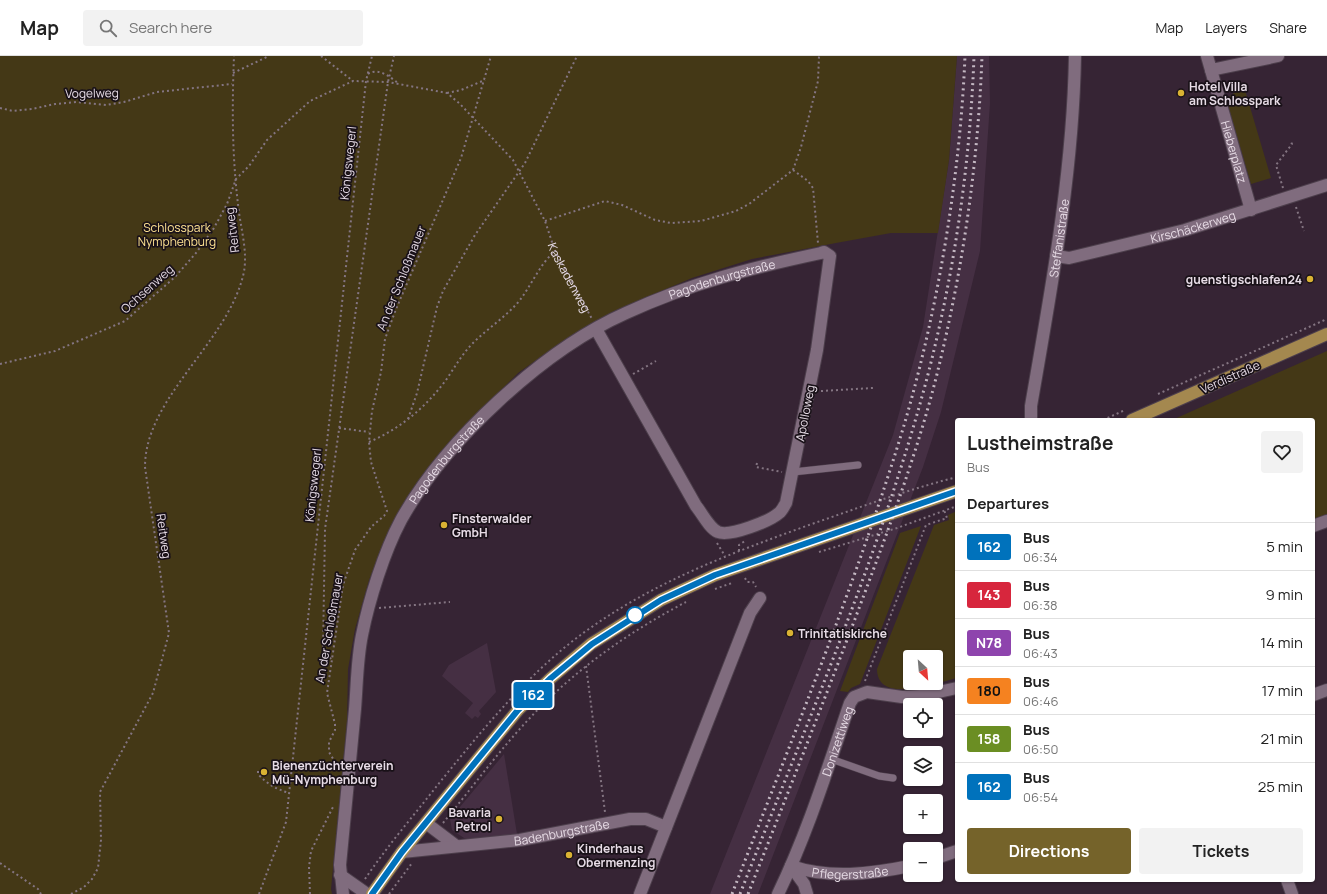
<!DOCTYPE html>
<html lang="en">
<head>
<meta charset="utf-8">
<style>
	:root { --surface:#fff; --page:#f2f2f2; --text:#222; --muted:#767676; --line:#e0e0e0; --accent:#75632a }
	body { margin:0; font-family:Manrope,sans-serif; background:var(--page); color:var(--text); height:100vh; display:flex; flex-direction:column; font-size:15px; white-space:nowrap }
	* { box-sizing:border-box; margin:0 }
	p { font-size:13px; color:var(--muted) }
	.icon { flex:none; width:22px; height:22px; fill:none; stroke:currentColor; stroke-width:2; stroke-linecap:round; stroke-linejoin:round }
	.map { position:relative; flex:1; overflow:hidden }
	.panel { position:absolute; left:955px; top:362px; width:360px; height:464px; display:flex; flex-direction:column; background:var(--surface); border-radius:4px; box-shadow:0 1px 3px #0004 }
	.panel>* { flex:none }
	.badge { padding:0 8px; border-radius:3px; font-size:14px; line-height:26px }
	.needle { width:26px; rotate:154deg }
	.controls { position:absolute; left:903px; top:594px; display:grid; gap:8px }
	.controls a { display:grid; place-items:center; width:40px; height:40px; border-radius:4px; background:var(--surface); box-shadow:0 1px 3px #0004; font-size:20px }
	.map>.badge { position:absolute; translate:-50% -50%; box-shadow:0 0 0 2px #fff }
	h2 { padding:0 12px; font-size:15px; line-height:36px }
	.round { display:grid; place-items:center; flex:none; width:42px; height:42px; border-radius:4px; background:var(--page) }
	.summary { display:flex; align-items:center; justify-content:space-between; height:68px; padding:0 12px }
	h1 { font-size:19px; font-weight:700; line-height:30px }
	.button { display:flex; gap:8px; margin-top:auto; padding:8px 12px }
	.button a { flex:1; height:46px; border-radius:4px; background:var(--accent); color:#fff; font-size:16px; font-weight:700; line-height:46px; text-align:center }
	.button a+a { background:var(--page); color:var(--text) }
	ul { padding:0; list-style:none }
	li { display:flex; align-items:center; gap:12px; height:48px; padding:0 12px; border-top:1px solid var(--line) }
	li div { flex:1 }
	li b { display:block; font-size:15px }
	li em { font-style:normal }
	li .badge { min-width:44px; font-weight:700; text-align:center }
	header { display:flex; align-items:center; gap:24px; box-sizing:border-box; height:56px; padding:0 20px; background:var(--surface); border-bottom:1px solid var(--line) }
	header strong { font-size:19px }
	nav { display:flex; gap:22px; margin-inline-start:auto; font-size:14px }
	.search { width:280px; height:36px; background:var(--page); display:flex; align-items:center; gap:10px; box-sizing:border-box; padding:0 14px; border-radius:4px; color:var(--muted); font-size:15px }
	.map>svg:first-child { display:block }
	.built { fill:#452f43 }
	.green { fill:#443816; fill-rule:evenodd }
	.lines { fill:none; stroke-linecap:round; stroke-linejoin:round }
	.lane-casing { stroke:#4d3f4c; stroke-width:8 }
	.street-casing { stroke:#4d3f4c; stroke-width:14 }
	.primary-casing { stroke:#4d3f4c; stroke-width:14 }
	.path { stroke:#847582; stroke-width:2; stroke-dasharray:2 3; stroke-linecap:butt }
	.lane { stroke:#806c7e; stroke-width:7 }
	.street { stroke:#806c7e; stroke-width:12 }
	.primary { stroke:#a4884f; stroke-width:12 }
	.rail { stroke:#c4b8c3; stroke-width:3; stroke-dasharray:2 4; stroke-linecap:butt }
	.line-casing { stroke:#fff; stroke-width:9 }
	.line { stroke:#0072bc; stroke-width:6 }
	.poi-dot { fill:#dab333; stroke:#191118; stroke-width:1.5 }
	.stop-dot { fill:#fff; stroke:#0072bc; stroke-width:2 }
	.labels { text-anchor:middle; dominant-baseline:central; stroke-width:3.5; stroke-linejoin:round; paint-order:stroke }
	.poi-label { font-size:12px; font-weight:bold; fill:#e7dce6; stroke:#191118; text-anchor:start }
	.street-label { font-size:12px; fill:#e7dce6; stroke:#191118 }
	.park-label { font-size:12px; fill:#fde191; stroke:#191118 }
</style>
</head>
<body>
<header>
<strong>Map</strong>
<div class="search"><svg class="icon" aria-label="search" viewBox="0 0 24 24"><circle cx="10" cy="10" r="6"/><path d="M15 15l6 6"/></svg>Search here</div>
<nav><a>Map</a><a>Layers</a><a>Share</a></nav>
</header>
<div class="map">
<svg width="1327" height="838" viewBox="0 0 1327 838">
	<rect width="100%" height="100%" fill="#362434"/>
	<!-- built -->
	<g class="built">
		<path d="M957 0H989L990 47 980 195 941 356 923 411 758 838H710L893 379 923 271 949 104Z"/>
		<path d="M487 587 496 636 479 655 481 658 478 662 475 660 472 663 465 657 473 647 442 620 449 609Z"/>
		<path d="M504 698 517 778 472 783 464 782 452 774 450 763Z"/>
	</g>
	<!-- green -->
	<g class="green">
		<path d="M0 0H957L949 104 938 177H891L836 187 752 203 692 222 614 255 563 285 518 317 462 373 390 474 369 524 355 573 348 613 347 665 331 833 332 838H0Z"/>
		<path d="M1245 34 1271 122 1251 128 1226 43 1234 37Z"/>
		<path d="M1327 295V458L1313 464V364H1172Z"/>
		<path d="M957 455V622C937 627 877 649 877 613L934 469 949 464 948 459ZM910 601H936V627H910Z"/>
		<path d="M921 470 860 628 851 632 848 636 840 635 900 477Z"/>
	</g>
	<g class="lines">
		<!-- lane casing -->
		<g class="lane-casing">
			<g id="lane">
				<path d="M793 416 858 409"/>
				<path d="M831 703 879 720 893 722"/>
			</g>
		</g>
		<!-- street casing -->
		<g class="street-casing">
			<g id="street">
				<path d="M1207 0 1211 14 1278 0"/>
				<path id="s2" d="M1211 14 1251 154"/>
				<path id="s3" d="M1056 200 1069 202 1185 174 1327 129"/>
				<path id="s4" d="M1031 364V350C1051 234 1073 118 1075 0"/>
				<path d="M1313 470 1327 465"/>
				<path d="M1313 639 1327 634"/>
				<path d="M426 767 455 789"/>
				<path id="s5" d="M402 796 520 784 630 763H646L666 771"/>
				<path d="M936 802 957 795"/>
				<path id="s6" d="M791 810C829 823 871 818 910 810"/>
				<path d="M791 810 804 828 807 838"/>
				<path d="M340 819 367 838"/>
				<path d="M1287 824 1292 838"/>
				<path id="s7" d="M343 838 340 809C345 757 350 705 355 653 357 629 357 603 362 579 369 544 384 496 401 464 445 385 543 294 626 257 691 227 751 212 821 197L824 196 830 200 817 294 786 447C784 450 782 455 779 457 770 465 730 481 718 476 709 472 702 457 696 450L596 273"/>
				<path d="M640 838 750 557 760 542"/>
				<path id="s8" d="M778 838C808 776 828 711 850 647L854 641 867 636 902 641 920 640 957 632"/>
			</g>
		</g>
		<!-- primary casing -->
		<g class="primary-casing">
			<g id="primary">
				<path d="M1132 364 1327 278"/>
				<path d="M372 838 402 796 518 654 551 622 591 588 661 544 715 519 957 435"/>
			</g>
		</g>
		<!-- path -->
		<g class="path">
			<path d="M321 0 353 25"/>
			<path d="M233 17 269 0"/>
			<path d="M368 18C378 11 390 21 398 27"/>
			<path d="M447 37 461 34 485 24"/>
			<path d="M0 52 13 55 32 53 55 48 77 46 106 49 124 46 157 36 232 28"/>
			<path d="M793 114 808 125 813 132 818 187"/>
			<path d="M1283 132 1276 109 1292 88 1290 84"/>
			<path d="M1296 151 1304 175"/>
			<path d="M545 165 605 145 622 149 655 164 671 167 701 165 736 155 749 148 793 114 801 91 818 25 819 0"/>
			<path id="s1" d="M0 308 55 295 125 265 175 221 196 197 214 172 227 148 236 123 249 110 267 84 310 45 353 25 388 26 447 37 460 48 513 104 545 165 555 195 592 263"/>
			<path d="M633 318 656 305"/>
			<path d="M821 335 873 332"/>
			<path d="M1158 338 1327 263"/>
			<path d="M408 363 417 337 437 251 443 235 475 179 525 107 577 0"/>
			<path d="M1103 364 1125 354"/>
			<path d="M339 372 369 376"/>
			<path d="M369 386C400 373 426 351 446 324 455 311 462 298 473 287 488 272 506 261 520 244 532 228 540 208 555 195"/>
			<path d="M757 407 756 411 782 416"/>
			<path d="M717 487 725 500"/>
			<path d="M739 495V489L745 485"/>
			<path d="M819 496 897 472 957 450"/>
			<path d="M745 522 747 526H753L756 531"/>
			<path d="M715 533 732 527"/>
			<path d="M379 552 450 546"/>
			<path d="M331 603 323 593 325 473 388 26 394 0"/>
			<path d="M586 610 605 756"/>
			<path d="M865 625 926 469 947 462 944 454"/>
			<path d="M338 711 329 696V686L335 674V668L327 637 343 529 355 494 371 471 384 460 387 455 371 406 369 386 372 355 381 316 385 283 396 253 461 102 491 0"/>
			<path d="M258 715V718C267 728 276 733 289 737"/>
			<path d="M443 767C471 733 498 696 528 664 573 615 627 577 686 546"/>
			<path d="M0 807 38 833 41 838"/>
			<path d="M365 823C388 789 415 758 440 726 484 672 529 616 586 575 656 525 729 498 809 469 858 452 906 434 957 421"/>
			<path d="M71 838 84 831 92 823 98 812 101 784 100 736 153 637 169 577 145 411C145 342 226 288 243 220 249 197 240 171 238 148 232 99 232 49 234 0"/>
			<path d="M259 838 286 766 366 25 372 0"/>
			<path d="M310 838 309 811 311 795 334 749"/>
			<path d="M389 838 412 807"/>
		</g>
		<!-- lane -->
		<use href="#lane" class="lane"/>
		<!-- street -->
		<use href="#street" class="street"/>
		<!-- primary -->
		<use href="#primary" class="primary"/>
		<!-- rail -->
		<g class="rail">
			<path d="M732 838C791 685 854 533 902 376 937 259 960 123 965 0"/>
			<path d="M740 838C806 669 879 501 926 326 954 219 970 110 974 0"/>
			<path d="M748 838C784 747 820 655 855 563 884 485 914 407 935 326 962 219 978 110 982 0"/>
		</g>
	</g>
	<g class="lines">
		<!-- line casing -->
		<g class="line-casing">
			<path id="line" d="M372 838 402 796 518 654 551 622 592 588 661 544 715 519 957 435"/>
		</g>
		<!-- line -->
		<use href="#line" class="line"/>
	</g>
	<!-- markers -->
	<g class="poi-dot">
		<circle cx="1181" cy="37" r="4"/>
		<circle cx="1310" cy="223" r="4"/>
		<circle cx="444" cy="469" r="4"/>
		<circle cx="790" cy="577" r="4"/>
		<circle cx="264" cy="716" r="4"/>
		<circle cx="499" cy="763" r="4"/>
		<circle cx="569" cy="799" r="4"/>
	</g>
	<circle class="stop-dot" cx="635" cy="559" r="8"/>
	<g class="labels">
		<!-- poi labels -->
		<g class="poi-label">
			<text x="1189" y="30">Hotel Villa<tspan x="1189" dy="14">am Schlosspark</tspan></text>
			<text x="1302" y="223" text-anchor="end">guenstigschlafen24</text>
			<text x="452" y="462">Finsterwalder<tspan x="452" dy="14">GmbH</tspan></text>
			<text x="798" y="577">Trinitatiskirche</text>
			<text x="272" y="709">Bienenzüchterverein<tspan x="272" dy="14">Mü-Nymphenburg</tspan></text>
			<text x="491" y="756" text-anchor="end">Bavaria<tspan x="491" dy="14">Petrol</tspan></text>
			<text x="577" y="792">Kinderhaus<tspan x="577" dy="14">Obermenzing</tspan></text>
		</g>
		<!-- street labels -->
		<g class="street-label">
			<text transform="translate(92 37) rotate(-1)">Vogelweg</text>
			<text stroke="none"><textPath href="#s2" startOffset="85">Hieberplatz</textPath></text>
			<text transform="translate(348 107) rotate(-84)">Königswegerl</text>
			<text stroke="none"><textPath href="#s3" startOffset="141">Kirschäckerweg</textPath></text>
			<text transform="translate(232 174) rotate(-97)">Reitweg</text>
			<text stroke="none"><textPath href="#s4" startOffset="184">Steffanistraße</textPath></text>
			<text stroke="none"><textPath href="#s1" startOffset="791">Kaskadenweg</textPath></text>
			<text transform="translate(401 222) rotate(-68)">An der Schloßmauer</text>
			<text stroke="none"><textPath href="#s7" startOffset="794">Pagodenburgstraße</textPath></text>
			<text transform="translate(147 233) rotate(-42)">Ochsenweg</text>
			<text transform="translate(1230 321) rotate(-24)">Verdistraße</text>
			<text transform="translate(805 357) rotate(-79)">Apolloweg</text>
			<text stroke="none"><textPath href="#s7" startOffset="458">Pagodenburgstraße</textPath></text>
			<text transform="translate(313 429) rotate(-84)">Königswegerl</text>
			<text transform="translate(164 480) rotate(82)">Reitweg</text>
			<text transform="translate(329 572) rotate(-80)">An der Schloßmauer</text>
			<text stroke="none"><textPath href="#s8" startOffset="164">Donizettiweg</textPath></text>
			<text stroke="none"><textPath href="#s5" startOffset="161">Badenburgstraße</textPath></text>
			<text stroke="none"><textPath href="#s6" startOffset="60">Pflegerstraße</textPath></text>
		</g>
		<!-- park labels -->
		<g class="park-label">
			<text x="177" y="171">Schlosspark<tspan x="177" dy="14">Nymphenburg</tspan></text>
		</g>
	</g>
</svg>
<div class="controls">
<a><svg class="needle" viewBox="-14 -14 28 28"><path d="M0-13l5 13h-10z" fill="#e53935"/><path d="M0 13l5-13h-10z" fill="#767676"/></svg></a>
<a><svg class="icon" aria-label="locate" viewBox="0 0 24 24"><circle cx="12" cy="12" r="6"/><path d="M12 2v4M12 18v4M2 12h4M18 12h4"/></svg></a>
<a><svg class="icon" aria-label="layers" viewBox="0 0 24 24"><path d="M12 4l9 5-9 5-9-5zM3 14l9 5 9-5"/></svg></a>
<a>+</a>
<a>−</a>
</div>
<b class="badge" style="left:533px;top:639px;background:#0072bc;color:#fff">162</b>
<section class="panel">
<div class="summary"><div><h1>Lustheimstraße</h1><p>Bus</p></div><a class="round"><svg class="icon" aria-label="heart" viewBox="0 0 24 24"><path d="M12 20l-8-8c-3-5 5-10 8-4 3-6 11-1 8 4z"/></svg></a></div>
<h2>Departures</h2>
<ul>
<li><span class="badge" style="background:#0072bc;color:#fff">162</span><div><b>Bus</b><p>06:34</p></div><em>5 min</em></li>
<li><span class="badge" style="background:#d7263d;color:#fff">143</span><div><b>Bus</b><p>06:38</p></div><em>9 min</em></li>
<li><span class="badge" style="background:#8e44ad;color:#fff">N78</span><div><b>Bus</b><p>06:43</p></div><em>14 min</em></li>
<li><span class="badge" style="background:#f58220;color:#111">180</span><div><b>Bus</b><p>06:46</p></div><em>17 min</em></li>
<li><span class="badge" style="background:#6b8e23;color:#fff">158</span><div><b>Bus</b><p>06:50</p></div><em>21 min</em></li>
<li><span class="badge" style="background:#0072bc;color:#fff">162</span><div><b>Bus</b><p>06:54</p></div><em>25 min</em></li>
</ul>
<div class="button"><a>Directions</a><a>Tickets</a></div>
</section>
</div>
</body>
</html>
